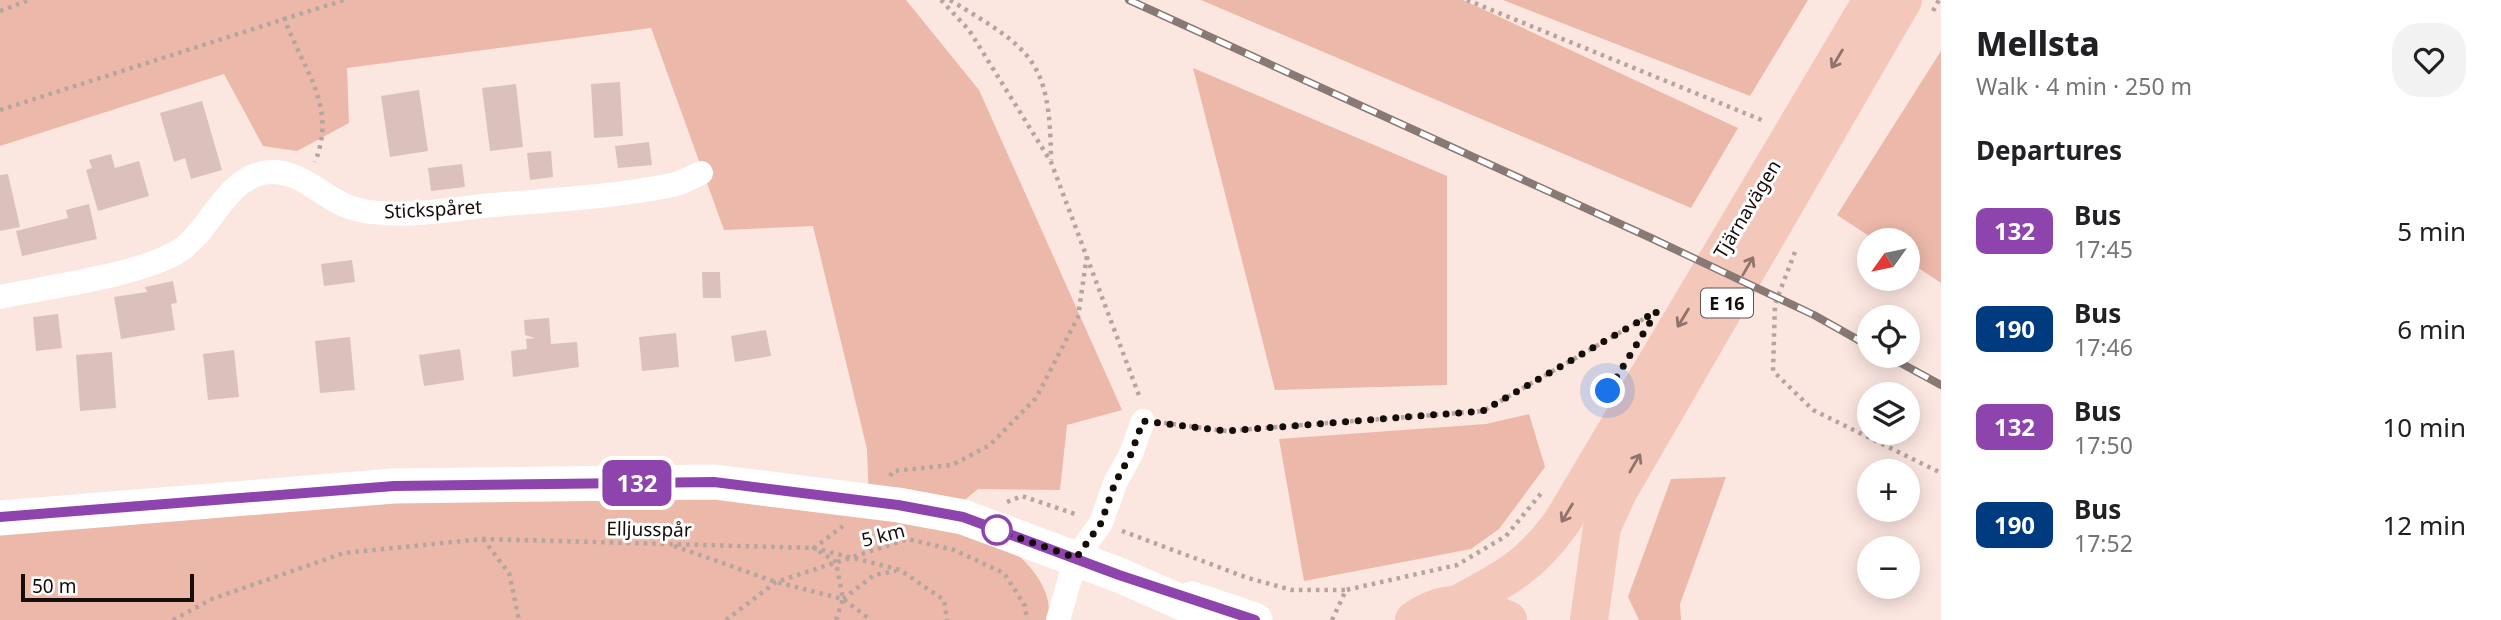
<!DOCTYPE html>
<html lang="en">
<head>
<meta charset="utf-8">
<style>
	:root { --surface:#fff; --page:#f2f2f2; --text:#202124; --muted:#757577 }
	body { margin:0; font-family:"Noto Sans",sans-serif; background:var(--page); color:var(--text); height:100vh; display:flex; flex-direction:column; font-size:26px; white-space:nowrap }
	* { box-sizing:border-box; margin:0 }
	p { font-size:23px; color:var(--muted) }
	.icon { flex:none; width:38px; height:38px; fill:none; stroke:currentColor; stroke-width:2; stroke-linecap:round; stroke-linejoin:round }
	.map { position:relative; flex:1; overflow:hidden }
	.sheet { display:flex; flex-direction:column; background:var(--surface); width:560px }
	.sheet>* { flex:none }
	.badge { padding:0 14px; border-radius:10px; font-size:24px; line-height:46px }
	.needle { width:46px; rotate:237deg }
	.fabs { position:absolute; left:1857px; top:228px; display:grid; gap:14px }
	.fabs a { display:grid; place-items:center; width:63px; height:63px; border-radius:50%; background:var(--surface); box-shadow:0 4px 18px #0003; font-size:35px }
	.scale { position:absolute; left:21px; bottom:18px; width:173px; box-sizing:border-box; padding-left:7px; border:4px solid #150d0a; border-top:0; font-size:19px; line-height:24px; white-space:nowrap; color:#150d0a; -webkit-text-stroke:5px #fff; paint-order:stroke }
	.you { position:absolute; width:35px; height:35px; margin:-18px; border:5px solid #fff; border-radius:50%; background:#1a73e8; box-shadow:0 0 0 10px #1a73e833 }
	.map>.badge { position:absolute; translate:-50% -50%; box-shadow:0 0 0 4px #fff }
	h2 { padding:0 35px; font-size:26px; line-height:63px }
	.round { display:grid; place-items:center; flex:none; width:74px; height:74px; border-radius:28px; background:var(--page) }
	.headline { display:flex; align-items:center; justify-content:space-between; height:119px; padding:0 35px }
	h1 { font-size:33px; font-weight:800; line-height:52px }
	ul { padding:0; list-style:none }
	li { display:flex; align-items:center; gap:21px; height:98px; padding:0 35px }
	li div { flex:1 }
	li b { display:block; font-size:26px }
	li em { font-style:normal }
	li .badge { min-width:77px; font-weight:700; text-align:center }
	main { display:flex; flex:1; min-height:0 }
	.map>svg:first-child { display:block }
	.green { fill:#ecb8a9 }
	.building { fill:#dcc1ba }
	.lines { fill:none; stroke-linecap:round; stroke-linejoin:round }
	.path { stroke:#b6a59f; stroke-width:4.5; stroke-dasharray:3.5 5; stroke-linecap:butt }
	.street { stroke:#fff; stroke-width:24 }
	.secondary { stroke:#fff; stroke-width:35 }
	.highway { stroke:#f4c7bb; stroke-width:38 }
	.rail-casing { stroke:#887974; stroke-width:8 }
	.rail { stroke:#fff; stroke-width:5; stroke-dasharray:16; stroke-linecap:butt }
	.oneway { stroke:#90736b }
	.line-casing { stroke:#fff; stroke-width:16 }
	.line { stroke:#8e44ad; stroke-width:10 }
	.walk { stroke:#150d0a; stroke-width:7; stroke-dasharray:0 12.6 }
	.stop-dot { fill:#fff; stroke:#8e44ad; stroke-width:3.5 }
	.labels { text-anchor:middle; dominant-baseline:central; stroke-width:6; stroke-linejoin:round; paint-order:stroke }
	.shield { fill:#fff; stroke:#5b5654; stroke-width:2 }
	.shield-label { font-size:18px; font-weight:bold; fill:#150d0a }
	.street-label { font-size:19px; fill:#150d0a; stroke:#fff }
</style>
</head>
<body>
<main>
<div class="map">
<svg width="1941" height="620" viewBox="0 0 1941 620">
	<rect width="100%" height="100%" fill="#fce6e0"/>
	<!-- green -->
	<g class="green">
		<path d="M0 0H906L979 90 1122 410 1067 425 1060 490 978 489 954 509C989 531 1058 572 1048 620H0V518L394 486 869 501 867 449 813 226 724 230 651 28 347 68 349 123 297 151 263 146 224 74 0 146Z"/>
		<path d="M1201 0H1463L1738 128 1691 208Z"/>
		<path d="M1503 0H1808L1750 96Z"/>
		<path d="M1941 51V283L1908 261V240H1875L1837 215Z"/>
		<path d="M1193 68 1447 176V385L1275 390Z"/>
		<path d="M1529 414 1545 467 1499 529 1471 549 1304 581 1279 439 1486 424Z"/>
		<path d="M1726 477 1680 604 1681 620H1639L1628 597 1671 479Z"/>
	</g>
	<!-- building -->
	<g class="building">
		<path d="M620 82 623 136 594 138 591 84Z"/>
		<path d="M516 84 523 147 490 151 482 88Z"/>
		<path d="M419 90 428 151 390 157 381 96Z"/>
		<path d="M202 101 222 170 191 179 185 158 174 162 160 113Z"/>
		<path d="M649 142 652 165 618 168 615 146Z"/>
		<path d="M551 151 553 177 530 180 527 153Z"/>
		<path d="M111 154 115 168 139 161 149 196 98 211 86 170 92 168 89 160Z"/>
		<path d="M462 164 465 187 431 191 428 168Z"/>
		<path d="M8 174 20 227 0 231V175Z"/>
		<path d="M89 204 97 239 22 256 16 231 68 218 66 210Z"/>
		<path d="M352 260 355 282 324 286 321 264Z"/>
		<path d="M702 272H720L721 298H703Z"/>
		<path d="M173 281 177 303 171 304 175 330 121 339 114 297 147 292 145 287Z"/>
		<path d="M58 314 62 348 36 351 33 317Z"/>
		<path d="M549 318 551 344 577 342 579 367 513 377 511 351 527 349 526 339 535 338 525 335 524 320Z"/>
		<path d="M766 330 771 356 735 362 731 336Z"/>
		<path d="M676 333 679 367 642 371 639 337Z"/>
		<path d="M350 337 355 390 320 393 315 341Z"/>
		<path d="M460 349 464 380 424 386 419 355Z"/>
		<path d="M234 350 239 397 208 400 203 354Z"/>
		<path d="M112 352 116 408 80 411 76 355Z"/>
	</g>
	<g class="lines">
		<!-- path -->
		<g class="path">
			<path d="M941 0 969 30 1051 162 1140 398"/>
			<path d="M950 0C1032 50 1050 59 1051 160"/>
			<path d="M1467 0 1764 121"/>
			<path d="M0 11 29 0"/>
			<path d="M1933 11 1939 0"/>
			<path d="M284 17C302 69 338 105 315 162"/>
			<path d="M0 110 344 0"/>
			<path d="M1795 252 1775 304 1773 371 1813 410 1941 473"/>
			<path d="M1164 423 1227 431 1483 411 1647 317"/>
			<path d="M890 476 893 471 952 465 990 445 1036 398 1078 317 1087 255"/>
			<path d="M1007 502 1022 496 1078 515"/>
			<path d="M1122 531 1248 578 1292 590H1346"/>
			<path d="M483 539 509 573 519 620"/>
			<path d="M674 546 776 582 843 599 871 620"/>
			<path d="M843 599 874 575 896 571"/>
			<path d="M173 620 212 599 344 553 483 539 814 548 900 570 944 600 947 620"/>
			<path d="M726 620 776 582 908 539 954 550 1004 573 1025 606 1027 620"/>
			<path d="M836 620 843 599 836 562 814 548 843 526"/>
			<path d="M1332 620 1346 590 1457 565 1506 536 1543 491"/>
		</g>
		<!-- street -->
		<g class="street">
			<path d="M0 297C47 287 141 275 179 251 210 231 225 180 263 173 300 166 324 201 355 209 399 220 449 209 493 205 551 200 614 197 672 185 682 183 692 177 701 173"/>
			<path d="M1058 620 1076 558 1101 523 1115 483 1131 454 1143 421"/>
		</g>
		<!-- secondary -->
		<g class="secondary">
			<path d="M0 518 394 486 714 482 898 505 963 517 1119 575 1192 607 1213 620"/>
			<path d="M1192 599 1255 620"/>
		</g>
		<!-- highway -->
		<g class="highway">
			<path d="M1460 603C1507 578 1530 566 1562 522L1872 0"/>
			<path d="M1414 620C1450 596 1471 604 1508 620"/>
			<path d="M1589 620 1602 527 1618 492 1903 0"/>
		</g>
		<!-- rail casing -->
		<g class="rail-casing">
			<g id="rail">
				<path d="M1129 0 1651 238 1814 315 1869 346"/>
				<path d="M1886 355 1941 385"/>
			</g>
		</g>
		<!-- rail -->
		<use href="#rail" class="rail"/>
	</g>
	<!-- one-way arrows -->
	<defs><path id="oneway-shaft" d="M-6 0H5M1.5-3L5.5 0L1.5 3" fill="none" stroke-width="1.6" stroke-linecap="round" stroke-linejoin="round" transform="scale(1.75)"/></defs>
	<g class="oneway">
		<use href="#oneway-shaft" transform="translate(1837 59) rotate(121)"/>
		<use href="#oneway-shaft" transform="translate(1748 266) rotate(-60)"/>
		<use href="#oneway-shaft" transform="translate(1683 318) rotate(121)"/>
		<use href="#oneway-shaft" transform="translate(1635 463) rotate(-60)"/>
		<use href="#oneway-shaft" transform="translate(1567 513) rotate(121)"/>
	</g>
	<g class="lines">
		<!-- line casing -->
		<g class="line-casing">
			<path id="line" d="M0 517 394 486 714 482 898 505 963 517 1119 575 1255 620"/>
		</g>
		<!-- line -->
		<use href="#line" class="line"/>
		<!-- walk -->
		<path class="walk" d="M997 530 1076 558 1101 523 1115 483 1131 454 1143 421 1227 431 1483 411 1657 311 1608 391"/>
	</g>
	<!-- markers -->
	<circle class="stop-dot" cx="997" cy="530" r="14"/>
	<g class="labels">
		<!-- shield labels -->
		<rect class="shield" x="1701" y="288.5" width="52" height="29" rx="5"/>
		<g class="shield-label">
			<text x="1727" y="303">E 16</text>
		</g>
		<!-- street labels -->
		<g class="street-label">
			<text transform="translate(433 209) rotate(-3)">Stickspåret</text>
			<text transform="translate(1747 209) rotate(-59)">Tjärnavägen</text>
			<text transform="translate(649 529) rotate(1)">Elljusspår</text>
			<text transform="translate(883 535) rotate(-14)">5 km</text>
		</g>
	</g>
</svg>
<div class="fabs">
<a><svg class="needle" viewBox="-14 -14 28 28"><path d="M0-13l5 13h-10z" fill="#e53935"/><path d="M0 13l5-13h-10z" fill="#757577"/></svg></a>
<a><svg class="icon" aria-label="locate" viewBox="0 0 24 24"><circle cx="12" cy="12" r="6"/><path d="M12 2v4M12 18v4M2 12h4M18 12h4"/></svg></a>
<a><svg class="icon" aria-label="layers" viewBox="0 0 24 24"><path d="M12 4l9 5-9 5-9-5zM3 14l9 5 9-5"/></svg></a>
<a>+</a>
<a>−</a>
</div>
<div class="scale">50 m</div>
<div class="you" style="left:1608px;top:391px"></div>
<b class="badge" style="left:637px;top:483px;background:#8e44ad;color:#fff">132</b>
</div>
<section class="sheet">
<div class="headline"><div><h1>Mellsta</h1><p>Walk · 4 min · 250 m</p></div><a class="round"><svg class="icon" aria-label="heart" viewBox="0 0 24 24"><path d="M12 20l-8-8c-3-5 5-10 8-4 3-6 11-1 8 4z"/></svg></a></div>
<h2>Departures</h2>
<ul>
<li><span class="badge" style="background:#8e44ad;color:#fff">132</span><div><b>Bus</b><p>17:45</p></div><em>5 min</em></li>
<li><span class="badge" style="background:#003b80;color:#fff">190</span><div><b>Bus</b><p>17:46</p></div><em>6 min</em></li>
<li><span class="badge" style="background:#8e44ad;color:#fff">132</span><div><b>Bus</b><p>17:50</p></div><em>10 min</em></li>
<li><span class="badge" style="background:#003b80;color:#fff">190</span><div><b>Bus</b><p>17:52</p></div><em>12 min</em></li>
</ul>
</section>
</main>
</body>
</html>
